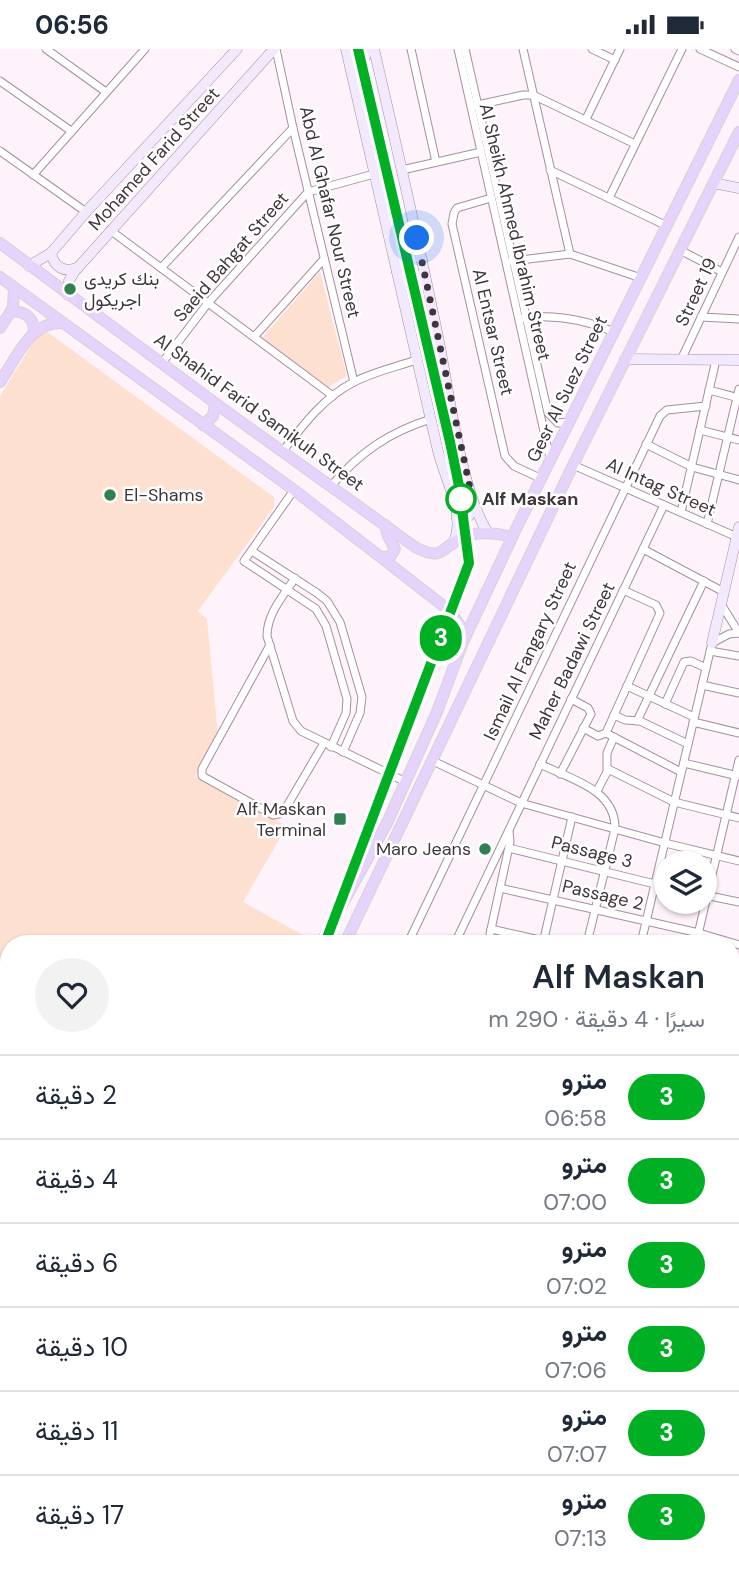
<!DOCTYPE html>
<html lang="ar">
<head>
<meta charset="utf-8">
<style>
	:root { --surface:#fff; --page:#f2f2f3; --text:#1f2937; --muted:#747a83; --line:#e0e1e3 }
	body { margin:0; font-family:"DM Sans",Vazirmatn,sans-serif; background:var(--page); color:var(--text); direction:rtl; height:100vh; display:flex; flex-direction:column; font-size:26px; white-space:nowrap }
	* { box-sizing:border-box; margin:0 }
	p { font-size:23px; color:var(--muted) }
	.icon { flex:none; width:38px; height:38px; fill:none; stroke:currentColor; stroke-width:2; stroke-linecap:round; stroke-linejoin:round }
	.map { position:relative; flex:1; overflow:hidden; direction:ltr }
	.details { position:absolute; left:0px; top:886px; width:740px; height:639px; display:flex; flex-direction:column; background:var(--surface); border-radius:28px 28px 0 0; box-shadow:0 2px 5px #0004; direction:rtl }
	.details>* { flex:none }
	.badge { padding:0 14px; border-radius:23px; font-size:24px; line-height:46px }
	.fabs { position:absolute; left:654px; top:802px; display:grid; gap:14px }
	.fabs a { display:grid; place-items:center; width:63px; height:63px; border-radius:50%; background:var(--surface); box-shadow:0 2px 5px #0004; font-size:35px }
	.you { position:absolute; width:35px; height:35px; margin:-18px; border:5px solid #fff; border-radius:50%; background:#1a73e8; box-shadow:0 0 0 10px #1a73e833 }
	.map>.badge { position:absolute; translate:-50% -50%; box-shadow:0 0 0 4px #fff }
	.round { display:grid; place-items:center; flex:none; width:74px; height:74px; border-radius:37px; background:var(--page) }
	.overview { display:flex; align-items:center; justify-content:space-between; height:119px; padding:0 35px }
	h1 { font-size:33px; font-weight:600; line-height:52px }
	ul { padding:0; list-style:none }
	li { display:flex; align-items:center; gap:21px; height:84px; padding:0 35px; border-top:2px solid var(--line) }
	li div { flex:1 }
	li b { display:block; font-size:26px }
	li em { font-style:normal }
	li .badge { min-width:77px; font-weight:700; text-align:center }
	.status { display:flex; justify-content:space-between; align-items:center; height:49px; padding:0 35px; background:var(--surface); direction:ltr }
	.status svg { height:19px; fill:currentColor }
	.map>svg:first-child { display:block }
	.green { fill:#fee0d1 }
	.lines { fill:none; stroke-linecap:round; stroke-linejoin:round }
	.street-casing { stroke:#a68e9d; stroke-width:9 }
	.secondary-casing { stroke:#a68e9d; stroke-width:11 }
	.primary-casing { stroke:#d5d3d4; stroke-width:12 }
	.street { stroke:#fff; stroke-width:7 }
	.secondary { stroke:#f2e9fd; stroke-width:10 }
	.primary { stroke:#e5d3fb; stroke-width:10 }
	.line-casing { stroke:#fff; stroke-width:16 }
	.line { stroke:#00af23; stroke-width:10 }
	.walk { stroke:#3f353b; stroke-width:7; stroke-dasharray:0 12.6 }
	.poi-dot { fill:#318051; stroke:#fff; stroke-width:2.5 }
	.stop-dot { fill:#fff; stroke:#00af23; stroke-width:3.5 }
	.labels { text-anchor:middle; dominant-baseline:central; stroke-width:5; stroke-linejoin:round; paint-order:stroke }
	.street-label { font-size:18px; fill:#3f353b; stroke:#fff }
	.poi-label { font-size:18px; fill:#3f353b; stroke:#fff; text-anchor:start }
	.stop-label { font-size:18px; font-weight:bold; fill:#3f353b; stroke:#fff; text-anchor:start }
</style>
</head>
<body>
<div class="status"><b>06:56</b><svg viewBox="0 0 49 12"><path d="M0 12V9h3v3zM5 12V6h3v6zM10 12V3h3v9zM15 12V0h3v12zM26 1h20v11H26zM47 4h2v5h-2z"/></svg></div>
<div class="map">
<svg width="739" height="1524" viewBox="0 0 739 1524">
	<rect width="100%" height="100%" fill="#fef3fa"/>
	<!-- green -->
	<g class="green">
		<path d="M320 223 347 327 328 338 262 289Z"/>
		<path d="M46 282 274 448V458L198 562 207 570 218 687 195 728 287 777 243 853 314 892 313 894H9V1189L0 1182V347L39 284Z"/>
		<path d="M732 1112H739V1524H355L356 1516H732Z"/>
	</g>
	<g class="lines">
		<!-- street casing -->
		<g class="street-casing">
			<g id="street">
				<path d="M46 0 106 43"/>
				<path d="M276 0 293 79 354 333"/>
				<path d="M411 0 436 113"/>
				<path d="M458 0 550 409"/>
				<path d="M465 0 548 364 558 374 569 373"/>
				<path d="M523 0 570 205"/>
				<path d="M592 0 615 11"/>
				<path d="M700 0 739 18"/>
				<path d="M735 0 739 2"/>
				<path d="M0 32 71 82"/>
				<path d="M473 57 523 46H533L635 95"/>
				<path d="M586 70 620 0"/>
				<path d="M0 102 86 163"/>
				<path d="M402 121 481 103"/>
				<path d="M550 121 667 177"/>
				<path d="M33 126 145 0"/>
				<path d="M491 149 457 159 454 164 452 175 505 407 514 417 542 430"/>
				<path d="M609 149 682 0"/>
				<path d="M110 181 333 347"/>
				<path d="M680 201 722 223"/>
				<path d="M512 212 570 205 641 229"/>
				<path d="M161 219 293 79"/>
				<path d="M701 268 739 270"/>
				<path d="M523 269C556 265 584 270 614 283"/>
				<path d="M254 288 324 210"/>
				<path d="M681 311 739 188"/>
				<path d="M162 314 208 254 308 143 374 125"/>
				<path d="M709 341 739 349"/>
				<path d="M700 381 739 391"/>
				<path d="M646 395 692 418 739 431"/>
				<path d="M283 402C303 376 324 348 354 333 373 323 396 318 416 311"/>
				<path d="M573 416 737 488"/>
				<path d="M331 437C359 404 389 383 431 370"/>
				<path d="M294 441 244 512 316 560 326 577 347 650 346 664 331 698"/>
				<path d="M681 463 716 311"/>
				<path d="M707 475 739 340"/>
				<path d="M643 500 724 543"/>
				<path d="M252 502 317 544 327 552 340 573 362 648 360 664 343 703"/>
				<path d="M295 529C283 547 267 565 267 587L293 672 301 682 406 733"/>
				<path d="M721 555 739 584"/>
				<path d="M270 596 202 720V727L273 766 279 765 284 762 324 694"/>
				<path d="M710 602 739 607"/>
				<path d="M702 636 739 644"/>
				<path d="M627 637 694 668"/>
				<path d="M665 655 684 613 691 612 706 619"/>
				<path d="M614 666 625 671 640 672 688 695"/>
				<path d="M637 672 704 532"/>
				<path d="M693 673 739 684"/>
				<path d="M583 679 598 687 606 684 660 564 656 556 623 541"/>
				<path d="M606 684 681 723"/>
				<path d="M433 712 521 754 665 794 739 812"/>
				<path d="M684 714 738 727"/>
				<path d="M540 715C570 730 616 740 615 780L587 894"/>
				<path d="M608 720 674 753 739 769"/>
				<path d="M560 725 591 665 588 659 571 650"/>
				<path d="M597 742 607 723V704L614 688"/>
				<path d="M509 799 667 838"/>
				<path d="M500 839 699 884 739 896"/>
				<path d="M705 846 739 853"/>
				<path d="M491 880 553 894"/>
				<path d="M408 894 660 367 667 361 706 357"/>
				<path d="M455 894 664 456"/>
				<path d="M488 894 510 793 509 782"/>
				<path d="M543 894 572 768"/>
				<path d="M641 894 712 594 729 585 739 584"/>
				<path d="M696 894 739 711"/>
				<path d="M736 988H739"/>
				<path d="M732 1016H734"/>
				<path d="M732 1031 736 1032"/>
				<path d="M732 1063H737"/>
				<path d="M737 1069H739"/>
				<path d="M0 1505 5 1460"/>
				<path d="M231 1516 311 1524"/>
				<path d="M55 1524 56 1516"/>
				<path d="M116 1524 117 1516"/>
				<path d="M176 1524 177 1516"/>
			</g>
		</g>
		<!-- secondary casing -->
		<g class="secondary-casing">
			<g id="secondary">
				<path d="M346 0C376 134 407 268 438 402 445 431 467 467 453 495"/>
				<path d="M352 0 362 9 365 8 368 0"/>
				<path d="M374 0C397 99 420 198 440 298 450 349 461 442 488 484"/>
				<path d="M713 134 739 139"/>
				<path d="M51 204C54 218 64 224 77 219"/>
				<path d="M29 217 51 204 86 163 237 0"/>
				<path d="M396 218 402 201 406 198 422 211"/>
				<path d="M397 223 416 240 420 237 423 224"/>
				<path d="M68 246 69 232 74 223 274 0"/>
				<path d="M625 310 739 311"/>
				<path d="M457 470 464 471 469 467V446"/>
				<path d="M712 594 739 478"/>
				<path d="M732 944H739"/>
				<path d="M0 1452 9 1434"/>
				<path d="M347 1524 348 1516"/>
			</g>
		</g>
		<!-- primary casing -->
		<g class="primary-casing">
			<g id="primary">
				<path d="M0 194 215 354 415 498C444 513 440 499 461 489 477 482 496 484 512 488"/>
				<path d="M0 228 294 441 450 562 461 578 463 593"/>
				<path d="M11 263C25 261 34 269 34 283"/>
				<path d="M0 279 13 259 14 238"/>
				<path d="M0 333C16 310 30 272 62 274"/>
				<path d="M203 376 213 367 215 354"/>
				<path d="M382 508H390L395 500 388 487 385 476"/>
				<path d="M321 894 387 774 437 663 463 593 516 480 739 31"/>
				<path d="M345 894 573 416 739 83"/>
				<path d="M0 1379 9 1367"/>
				<path d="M0 1399 9 1387"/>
			</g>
		</g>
		<!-- street -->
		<use href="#street" class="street"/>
		<!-- secondary -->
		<use href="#secondary" class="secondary"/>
		<!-- primary -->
		<use href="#primary" class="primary"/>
	</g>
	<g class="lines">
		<!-- line casing -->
		<g class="line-casing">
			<path id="line" d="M325 894 469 514 459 437 450 393 358 0"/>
		</g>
		<!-- line -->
		<use href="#line" class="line"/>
		<!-- walk -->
		<path class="walk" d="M417 189 470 439 469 448 461 450"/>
	</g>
	<!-- markers -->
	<g class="poi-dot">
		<circle cx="70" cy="240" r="7"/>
		<circle cx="110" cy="446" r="7"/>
		<rect x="333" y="763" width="14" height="14" rx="3.5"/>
		<circle cx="485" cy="800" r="7"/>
	</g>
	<circle class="stop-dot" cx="461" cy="450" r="14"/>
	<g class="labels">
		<!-- street labels -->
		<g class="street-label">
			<text transform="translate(154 110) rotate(-48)">Mohamed Farid Street</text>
			<text transform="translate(330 163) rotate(77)">Abd Al Ghafar Nour Street</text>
			<text transform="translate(515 183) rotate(77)">Al Sheikh Ahmed Ibrahim Street</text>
			<text transform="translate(231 208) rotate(-49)">Saeid Bahgat Street</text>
			<text transform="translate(696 243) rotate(-65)">Street 19</text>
			<text transform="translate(493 283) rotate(77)">Al Entsar Street</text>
			<text transform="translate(567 340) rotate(-64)">Gesr Al Suez Street</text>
			<text transform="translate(259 363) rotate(36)">Al Shahid Farid Samikuh Street</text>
			<text transform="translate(661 438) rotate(24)">Al Intag Street</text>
			<text transform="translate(530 602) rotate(-65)">Ismail Al Fangary Street</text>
			<text transform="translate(572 612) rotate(-64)">Maher Badawi Street</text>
			<text transform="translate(592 803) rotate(14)">Passage 3</text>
			<text transform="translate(603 846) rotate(13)">Passage 2</text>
		</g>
		<!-- poi labels -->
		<g class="poi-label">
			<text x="84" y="230">بنك كريدى<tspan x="84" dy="21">اجريكول</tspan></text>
			<text x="124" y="446">El-Shams</text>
			<text x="326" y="760" text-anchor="end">Alf Maskan<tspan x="326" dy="21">Terminal</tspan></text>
			<text x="471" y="800" text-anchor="end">Maro Jeans</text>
		</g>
		<!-- stop labels -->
		<g class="stop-label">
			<text x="482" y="450">Alf Maskan</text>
		</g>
	</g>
</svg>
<div class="fabs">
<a><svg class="icon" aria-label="layers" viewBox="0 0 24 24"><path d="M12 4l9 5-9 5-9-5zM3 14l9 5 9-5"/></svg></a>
</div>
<div class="you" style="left:417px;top:189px"></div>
<b class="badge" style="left:441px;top:589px;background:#00af23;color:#fff">3</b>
<section class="details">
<div class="overview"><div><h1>Alf Maskan</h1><p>سيرًا · 4 دقيقة · 290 m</p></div><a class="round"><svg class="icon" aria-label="heart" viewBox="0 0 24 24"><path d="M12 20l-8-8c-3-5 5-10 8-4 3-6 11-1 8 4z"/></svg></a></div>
<ul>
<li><span class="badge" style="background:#00af23;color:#fff">3</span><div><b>مترو</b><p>06:58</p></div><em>2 دقيقة</em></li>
<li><span class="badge" style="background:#00af23;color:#fff">3</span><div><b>مترو</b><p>07:00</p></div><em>4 دقيقة</em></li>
<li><span class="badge" style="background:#00af23;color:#fff">3</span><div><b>مترو</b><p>07:02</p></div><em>6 دقيقة</em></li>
<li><span class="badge" style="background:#00af23;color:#fff">3</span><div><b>مترو</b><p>07:06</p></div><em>10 دقيقة</em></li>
<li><span class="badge" style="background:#00af23;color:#fff">3</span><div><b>مترو</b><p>07:07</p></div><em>11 دقيقة</em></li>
<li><span class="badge" style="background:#00af23;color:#fff">3</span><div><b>مترو</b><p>07:13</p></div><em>17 دقيقة</em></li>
</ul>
</section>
</div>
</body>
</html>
